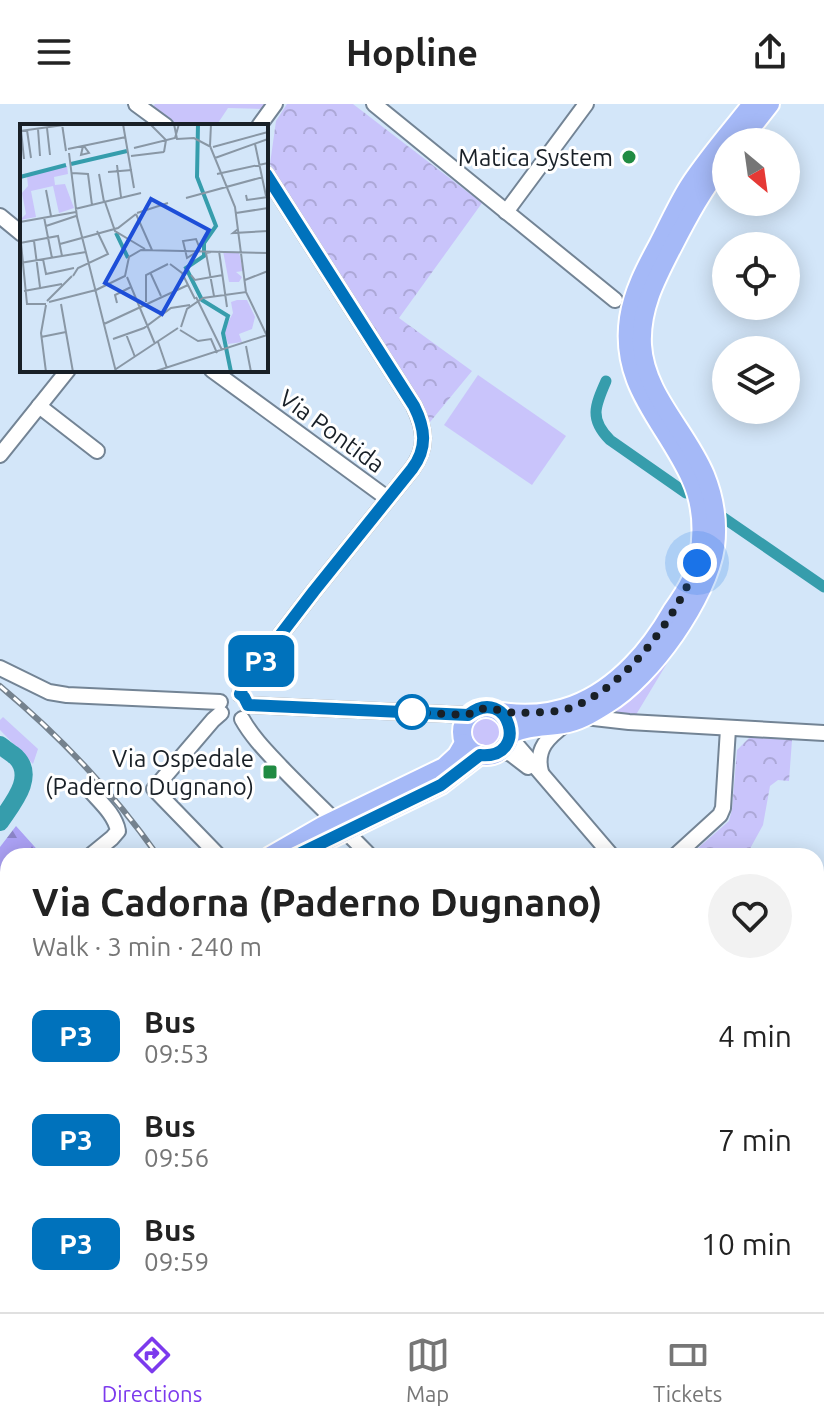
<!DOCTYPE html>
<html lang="en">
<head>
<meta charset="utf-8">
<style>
	:root { --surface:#fff; --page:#f2f2f2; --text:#222; --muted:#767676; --line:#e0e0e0; --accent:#7c3aed }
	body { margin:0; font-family:Ubuntu,sans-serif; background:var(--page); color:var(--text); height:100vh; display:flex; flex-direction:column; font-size:30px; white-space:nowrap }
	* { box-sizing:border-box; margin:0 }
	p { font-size:26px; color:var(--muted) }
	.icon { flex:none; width:44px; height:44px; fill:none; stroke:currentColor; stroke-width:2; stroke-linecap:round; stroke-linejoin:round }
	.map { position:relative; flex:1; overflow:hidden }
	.sheet { position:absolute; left:0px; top:744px; width:824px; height:464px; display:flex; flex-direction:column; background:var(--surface); border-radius:24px 24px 0 0; box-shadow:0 4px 20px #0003 }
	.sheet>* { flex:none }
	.badge { padding:0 16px; border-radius:12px; font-size:28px; line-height:52px }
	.needle { width:52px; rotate:151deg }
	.buttons { position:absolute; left:712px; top:24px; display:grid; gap:16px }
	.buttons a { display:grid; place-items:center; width:88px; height:88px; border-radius:50%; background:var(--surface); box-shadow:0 4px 20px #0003; font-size:40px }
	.you { position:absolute; width:40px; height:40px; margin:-20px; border:6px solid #fff; border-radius:50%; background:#1a73e8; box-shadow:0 0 0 12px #1a73e833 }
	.map>.badge { position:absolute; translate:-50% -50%; box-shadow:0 0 0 4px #fff }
	.round { display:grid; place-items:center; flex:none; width:84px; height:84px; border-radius:42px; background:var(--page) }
	.headline { display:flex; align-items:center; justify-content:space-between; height:136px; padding:0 32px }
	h1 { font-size:38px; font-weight:700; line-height:60px }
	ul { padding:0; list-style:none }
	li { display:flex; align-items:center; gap:24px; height:104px; padding:0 32px }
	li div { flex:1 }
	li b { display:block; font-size:30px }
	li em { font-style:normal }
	li .badge { min-width:88px; font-weight:700; text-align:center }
	header { display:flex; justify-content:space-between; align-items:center; height:104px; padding:0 32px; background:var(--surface); font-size:36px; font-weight:700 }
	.tab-bar { display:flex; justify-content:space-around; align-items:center; height:112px; border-top:2px solid var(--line); background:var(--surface); font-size:22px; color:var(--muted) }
	.tab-bar a { display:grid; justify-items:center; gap:4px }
	.tab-bar .on { color:var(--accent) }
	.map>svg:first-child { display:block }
	.green { fill:#c9c4fb }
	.forest { fill:url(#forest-firs) }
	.park { fill:url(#park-crowns) }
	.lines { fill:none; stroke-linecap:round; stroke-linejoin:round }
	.canal { stroke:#369dac; stroke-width:11 }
	.river { stroke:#369dac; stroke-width:18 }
	.minor-casing { stroke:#738495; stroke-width:18 }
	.major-casing { stroke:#fff; stroke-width:22 }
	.minor { stroke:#fff; stroke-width:14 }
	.major { stroke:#a5b9f7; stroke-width:18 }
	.rail-casing { stroke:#75828e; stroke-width:6 }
	.rail { stroke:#fff; stroke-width:3; stroke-dasharray:9; stroke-linecap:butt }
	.line-casing { stroke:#fff; stroke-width:18 }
	.line { stroke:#0072bc; stroke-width:12 }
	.walk { stroke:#192027; stroke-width:8; stroke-dasharray:0 14.4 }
	.poi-dot { fill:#208b42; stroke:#fff; stroke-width:3 }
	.stop-dot { fill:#fff; stroke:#0072bc; stroke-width:4 }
	.labels { text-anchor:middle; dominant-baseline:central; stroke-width:6; stroke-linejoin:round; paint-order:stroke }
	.poi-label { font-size:24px; fill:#192027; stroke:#fff; text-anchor:end }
	.street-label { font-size:24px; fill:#192027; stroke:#fff }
	.inset-river { fill:none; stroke:#369dac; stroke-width:4 }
	.inset-road { fill:none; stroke:#8997a5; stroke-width:2 }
	.view { fill:#1d4ed8; fill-opacity:0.15; stroke:#1d4ed8; stroke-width:4 }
	.inset-edge { fill:none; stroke:#192027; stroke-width:4 }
</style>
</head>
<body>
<header><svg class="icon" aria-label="menu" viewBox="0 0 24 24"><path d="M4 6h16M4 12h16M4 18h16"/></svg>Hopline<svg class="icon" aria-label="share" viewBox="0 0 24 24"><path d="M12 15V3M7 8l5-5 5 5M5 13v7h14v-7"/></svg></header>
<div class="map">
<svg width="824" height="1208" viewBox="0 0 824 1208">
	<defs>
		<pattern id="forest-firs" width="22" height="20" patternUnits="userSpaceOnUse" patternTransform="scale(2)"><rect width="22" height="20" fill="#aba1f4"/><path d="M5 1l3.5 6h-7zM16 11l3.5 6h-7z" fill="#8a83c6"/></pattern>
		<pattern id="park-crowns" width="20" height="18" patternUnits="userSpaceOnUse" patternTransform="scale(2)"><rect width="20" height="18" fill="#c9c4fb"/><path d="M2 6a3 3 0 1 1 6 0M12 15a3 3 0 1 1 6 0" fill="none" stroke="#aca8d7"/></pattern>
	</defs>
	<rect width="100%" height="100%" fill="#d3e6f9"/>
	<!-- green -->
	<g class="green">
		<path d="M155 0H266L263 5 228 4 216 22H175L152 4Z"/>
		<path d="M478 271 566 332 532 381 444 321Z"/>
		<path d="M675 546 634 614 606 611 653 572Z"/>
		<circle cx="487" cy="630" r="17"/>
		<path d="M3 613 38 645 33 660 0 626V616Z"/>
	</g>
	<!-- forest -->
	<g class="forest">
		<path d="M16 722 43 752H8V792L0 799V743Z"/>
		<path d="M8 819V912L2 917 0 916V828Z"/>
	</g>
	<!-- park -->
	<g class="park">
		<path d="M287 0H353L482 99 399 214 472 267 430 318 270 60 276 17Z"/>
		<path d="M750 633 792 636 789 677 778 676 770 682 763 721 746 752H689L729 717 732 705 737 646Z"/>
	</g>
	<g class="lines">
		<!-- canal -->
		<g class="canal">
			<path d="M606 277C595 302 589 315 610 336L686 389"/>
			<path d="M718 410 824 483"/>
		</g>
		<!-- river -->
		<path class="river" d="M0 641C5 645 11 649 16 653 36 673 12 700 0 718"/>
		<!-- minor casing -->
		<g class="minor-casing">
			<g id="minor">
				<path d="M136 0 166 22"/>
				<path d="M374 0 615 196"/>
				<path d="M259 22 275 0"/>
				<path d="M506 108 586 0"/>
				<path d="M0 112 22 130"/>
				<path d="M212 266 387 394"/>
				<path d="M39 302 97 347"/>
				<path d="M0 351 68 266"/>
				<path d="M0 564 49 588 67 591 220 598"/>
				<path d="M240 590 245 577 314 487 412 365C428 343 425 325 414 302L266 70"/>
				<path d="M248 601 468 611"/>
				<path d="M585 613 629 618 824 629"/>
				<path d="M242 615C252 633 267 648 281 663 310 693 341 722 370 752"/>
				<path d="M510 630 516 640 612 752"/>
				<path d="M501 647 511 650 528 663"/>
				<path d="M541 668C535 645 548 633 566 620"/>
				<path d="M88 684C99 697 115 710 118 727L112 734 90 752"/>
				<path d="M219 752 154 685 213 616 221 609"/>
				<path d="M675 752 720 711 723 704 728 625"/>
				<path d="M0 814 8 807"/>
				<path d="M816 901 824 906"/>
				<path d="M0 961 8 964"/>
				<path d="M816 1056 824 1047"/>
				<path d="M816 1118 824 1126"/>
				<path d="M812 1200 820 1208"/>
				<path d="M672 1208 680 1200"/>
			</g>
		</g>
		<!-- major casing -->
		<g class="major-casing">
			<g id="major">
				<path d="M740 38 770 0"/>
				<circle cx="486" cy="628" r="24"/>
				<path d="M501 608C554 616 596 598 632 561 648 545 661 526 672 507 679 497 686 487 691 476 705 445 705 406 691 375 666 319 619 282 629 214 633 188 645 165 658 141 668 122 677 101 689 82 708 53 731 27 752 0"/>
				<path d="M510 630C528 622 544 623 563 620 579 618 594 608 607 600 651 574 708 493 715 443 718 419 714 393 705 371 687 327 645 291 642 241 640 205 656 175 672 144 688 113 704 83 726 56"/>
				<path d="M270 752 324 721 444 663 457 651 464 639"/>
				<path d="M295 752 441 681 480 651"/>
				<path d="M0 928 8 923"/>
				<path d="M0 945 8 940"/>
			</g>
		</g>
		<!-- minor -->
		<use href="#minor" class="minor"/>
		<!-- major -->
		<use href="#major" class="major"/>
		<!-- rail casing -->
		<g class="rail-casing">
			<g id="rail">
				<path d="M0 582C60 632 113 688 158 752"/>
				<path d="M448 1200 453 1208"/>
			</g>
		</g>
		<!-- rail -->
		<use href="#rail" class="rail"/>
	</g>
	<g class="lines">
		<!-- line casing -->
		<g class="line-casing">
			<path id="line" d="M266 70 414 302C425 324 428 344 412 365L314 487 245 577 240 590 244 593 248 601 468 611C509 579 531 656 480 651L441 681 295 752"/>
		</g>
		<!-- line -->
		<use href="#line" class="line"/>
		<!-- walk -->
		<path class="walk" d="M412 608H405L468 611C486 597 501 610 520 609 536 608 555 609 570 604 625 585 678 512 697 459"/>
	</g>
	<!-- markers -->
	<g class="poi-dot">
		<circle cx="629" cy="53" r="8"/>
		<rect x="262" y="660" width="16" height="16" rx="4"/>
	</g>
	<circle class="stop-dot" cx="412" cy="608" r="16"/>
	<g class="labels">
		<!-- poi labels -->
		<g class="poi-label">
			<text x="613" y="53">Matica System</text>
			<text x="254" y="654">Via Ospedale<tspan x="254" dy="28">(Paderno Dugnano)</tspan></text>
		</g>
		<!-- street labels -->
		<g class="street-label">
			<text transform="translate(332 327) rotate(36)">Via Pontida</text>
		</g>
	</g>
	<!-- overview -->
	<g transform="translate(20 20)">
		<rect width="248" height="248" fill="#d3e6f9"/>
		<path d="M203 127 219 128 223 147 216 148 222 153 219 158H209ZM217 176H227L235 193 232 205 219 210 222 218 208 220 204 206 213 189 211 178Z" fill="#c9c4fb"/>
		<path d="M47 42 48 50 34 53 35 61 45 60 54 84 39 89 33 62 11 67 16 93 0 96 6 90 2 69 8 62 7 52Z" fill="#c9c4fb"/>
		<path class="inset-river" d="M178 0 177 53 196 102 184 119V132L166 144 182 176 208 192 203 209 211 248M51 40 107 27M0 53 46 41M96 109 108 134"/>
		<path class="inset-road" d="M42 0 46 27M103 0 114 64M130 0 146 16 144 28M154 0 157 15 174 14 191 23M191 0 190 22 215 83 226 168M27 4 30 31M18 5 20 32M1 6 4 35M7 6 11 34M0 7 51 0M235 20 246 72M63 22 61 31 69 29 64 22M193 23 248 8M114 24 155 14 159 0M48 25 106 13M49 29 57 93 96 248M111 32 144 28M195 34 248 15M97 41 101 73M88 48 112 46M52 49 68 50 72 81M79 50 84 78M197 50 248 39M26 66 31 92M226 71 227 76 248 73M166 74 243 53M85 78 95 107 125 125M55 85 121 69M117 89 148 79M216 89 248 84M116 90 132 126M24 93 32 134M0 98 56 88M26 102 56 92M218 105 213 109 248 107M14 117 20 163M0 119 38 112 42 132M1 119 7 180H26M40 120 98 104 116 90M180 126 167 134 163 117 176 115 180 125M199 127 207 183M191 128 186 129 194 172M23 135 26 150 54 144M0 139 66 128M150 140 162 149 175 175M130 148 141 172M171 151 175 156 203 151M53 152 58 144 88 130 77 107M107 153 135 220M225 156 248 147M76 166 105 152 109 133 121 126 248 129M4 167 42 160M176 173 202 226M27 177 52 152M29 178 76 166M126 178V151L148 140M97 179 95 171 111 163M41 180 53 248M84 200 168 161M161 203 167 185 183 174 226 168 248 214M160 206 178 217 191 215 197 229M106 210 115 233M21 213 46 208M93 215 124 204 151 184 170 181M138 218 147 244M226 222 231 248M96 245 158 204M26 248 21 209 26 181M133 248 247 211"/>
		<path class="view" d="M131 75 189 106 142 190 85 159Z"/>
		<rect width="248" height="248" class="inset-edge"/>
	</g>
</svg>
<div class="buttons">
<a><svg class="needle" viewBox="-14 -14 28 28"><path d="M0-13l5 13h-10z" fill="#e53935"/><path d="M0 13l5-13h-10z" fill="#767676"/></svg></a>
<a><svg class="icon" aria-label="locate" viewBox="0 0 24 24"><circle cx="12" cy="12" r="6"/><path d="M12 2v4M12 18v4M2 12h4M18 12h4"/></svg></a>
<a><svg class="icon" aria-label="layers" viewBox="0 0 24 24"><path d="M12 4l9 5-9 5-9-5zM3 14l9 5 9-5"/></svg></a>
</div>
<div class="you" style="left:697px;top:459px"></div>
<b class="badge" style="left:261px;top:557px;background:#0072bc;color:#fff">P3</b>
<section class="sheet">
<div class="headline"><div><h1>Via Cadorna (Paderno Dugnano)</h1><p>Walk · 3 min · 240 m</p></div><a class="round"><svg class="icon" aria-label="heart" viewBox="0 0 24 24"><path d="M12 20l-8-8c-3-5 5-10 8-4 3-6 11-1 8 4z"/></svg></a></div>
<ul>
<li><span class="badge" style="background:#0072bc;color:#fff">P3</span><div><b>Bus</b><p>09:53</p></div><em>4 min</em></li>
<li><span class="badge" style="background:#0072bc;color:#fff">P3</span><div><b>Bus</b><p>09:56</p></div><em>7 min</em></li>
<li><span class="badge" style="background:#0072bc;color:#fff">P3</span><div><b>Bus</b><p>09:59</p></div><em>10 min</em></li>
</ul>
</section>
</div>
<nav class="tab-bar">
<a class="on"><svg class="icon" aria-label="directions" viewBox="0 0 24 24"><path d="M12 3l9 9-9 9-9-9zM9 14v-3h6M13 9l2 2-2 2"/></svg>Directions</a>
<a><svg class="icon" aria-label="map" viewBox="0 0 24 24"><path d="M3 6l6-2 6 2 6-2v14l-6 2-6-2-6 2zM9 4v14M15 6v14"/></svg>Map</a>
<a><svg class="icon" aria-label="tickets" viewBox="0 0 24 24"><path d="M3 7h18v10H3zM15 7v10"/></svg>Tickets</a>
</nav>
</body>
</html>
